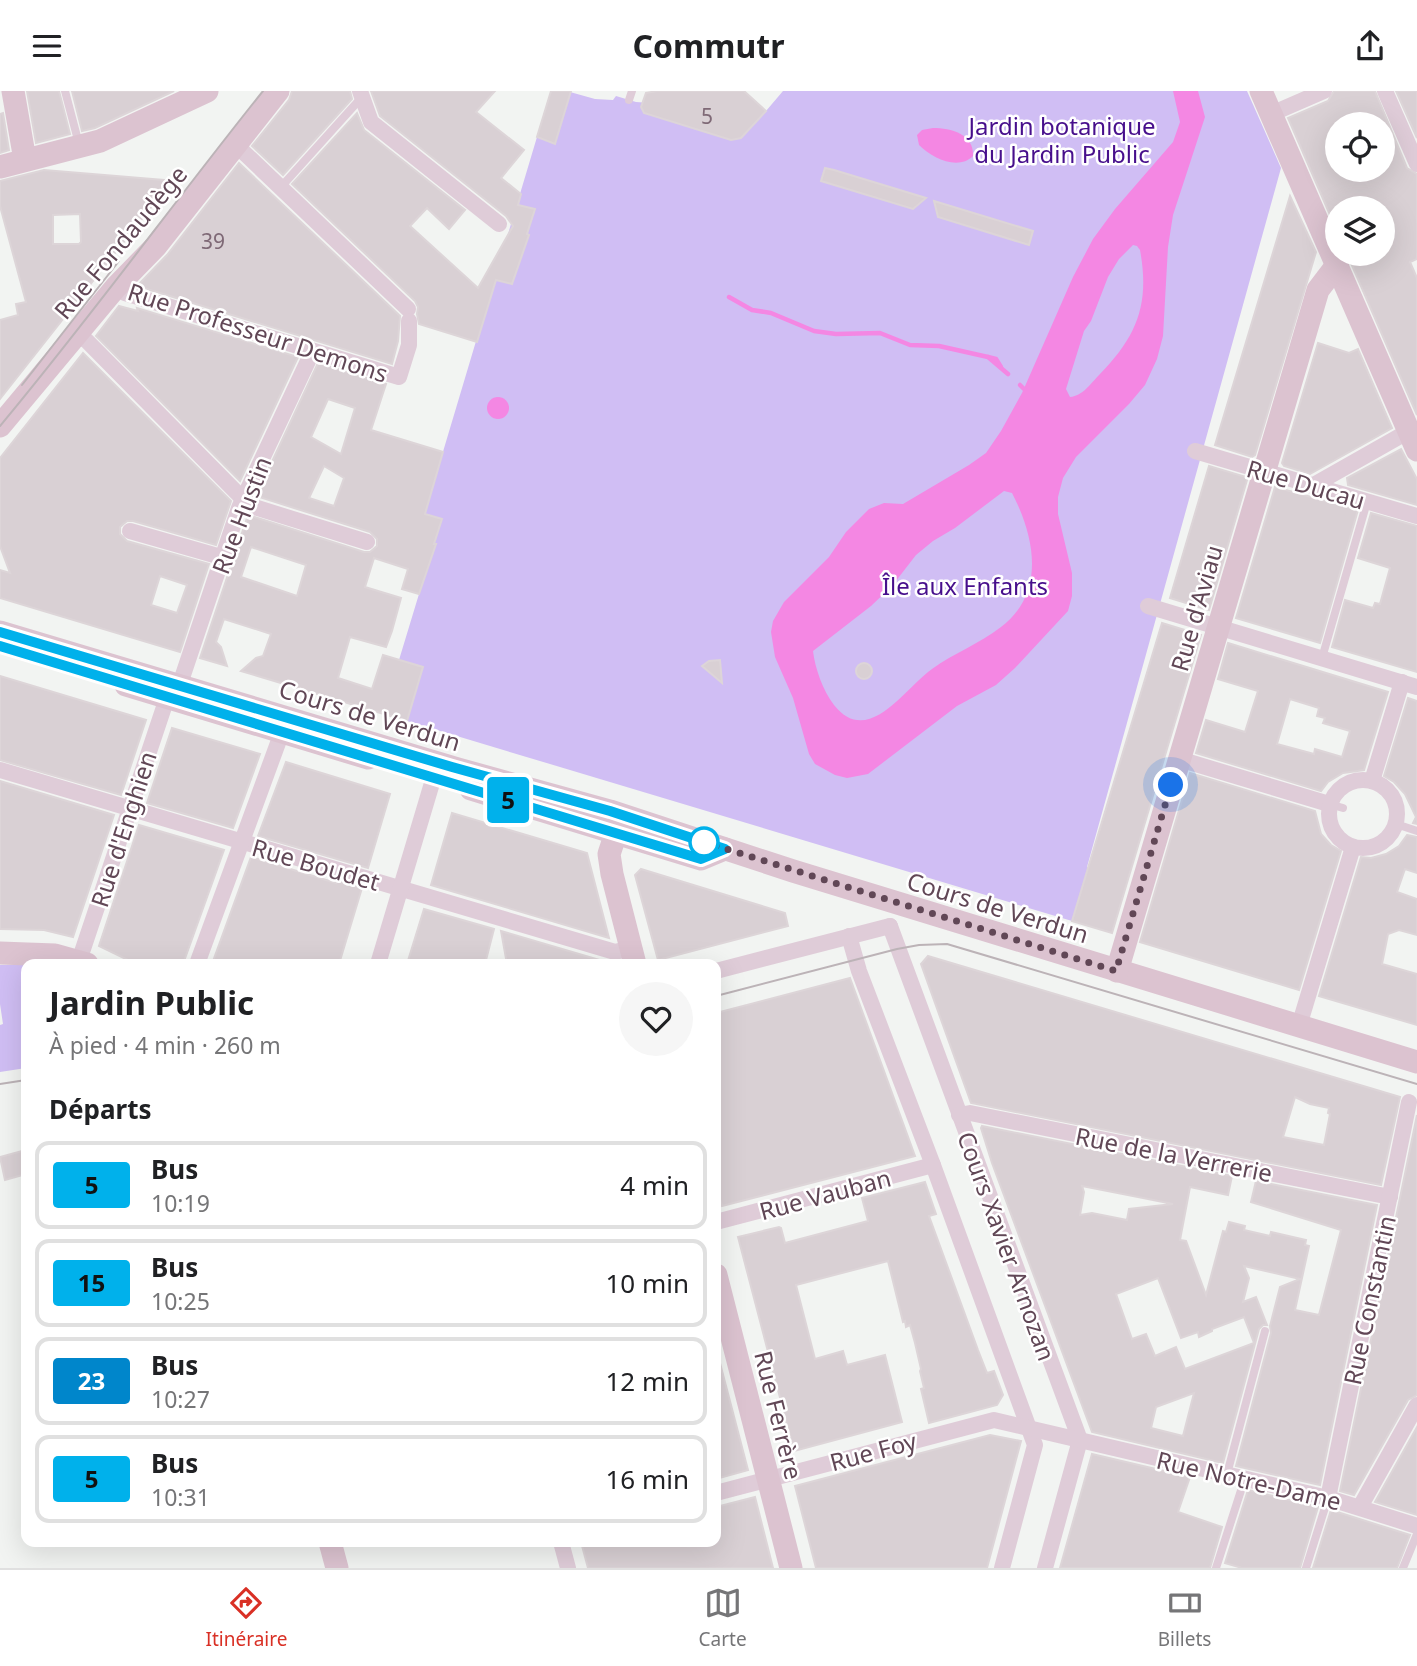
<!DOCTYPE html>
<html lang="fr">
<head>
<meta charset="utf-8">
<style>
	:root { --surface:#fff; --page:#f6f6f6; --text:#202124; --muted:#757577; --line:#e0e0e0; --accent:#d93025 }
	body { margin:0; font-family:"Noto Sans",sans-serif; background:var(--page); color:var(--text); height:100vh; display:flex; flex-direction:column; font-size:26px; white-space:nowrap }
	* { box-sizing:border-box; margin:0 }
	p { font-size:23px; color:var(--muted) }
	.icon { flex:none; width:38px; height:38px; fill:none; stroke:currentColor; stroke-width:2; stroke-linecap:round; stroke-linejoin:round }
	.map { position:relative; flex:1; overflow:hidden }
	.panel { position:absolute; left:21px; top:868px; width:700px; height:588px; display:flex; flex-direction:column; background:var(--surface); border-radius:14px; box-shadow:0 7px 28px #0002 }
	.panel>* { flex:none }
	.badge { padding:0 14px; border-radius:5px; font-size:24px; line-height:46px }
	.tools { position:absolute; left:1325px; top:21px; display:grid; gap:14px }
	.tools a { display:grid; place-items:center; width:70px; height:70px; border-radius:50%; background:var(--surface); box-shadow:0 7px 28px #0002; font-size:35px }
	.you { position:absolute; width:35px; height:35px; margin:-18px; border:5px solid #fff; border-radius:50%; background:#1a73e8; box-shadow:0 0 0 10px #1a73e833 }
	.map>.badge { position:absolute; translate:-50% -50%; box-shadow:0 0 0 4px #fff }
	h2 { padding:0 28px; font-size:26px; line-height:63px }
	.round { display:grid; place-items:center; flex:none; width:74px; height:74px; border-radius:37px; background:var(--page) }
	.summary { display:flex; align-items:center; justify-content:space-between; height:119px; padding:0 28px }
	h1 { font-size:33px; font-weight:700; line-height:52px }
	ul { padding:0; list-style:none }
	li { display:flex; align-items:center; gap:21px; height:88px; margin:0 14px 10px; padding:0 14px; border:4px solid var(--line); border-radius:14px }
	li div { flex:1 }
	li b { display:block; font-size:26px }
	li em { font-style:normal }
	li .badge { min-width:77px; font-weight:700; text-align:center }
	header { display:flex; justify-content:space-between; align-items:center; height:91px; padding:0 28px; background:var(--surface); font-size:32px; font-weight:700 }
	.tab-bar { display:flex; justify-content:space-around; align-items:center; height:98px; border-top:2px solid var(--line); background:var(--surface); font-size:19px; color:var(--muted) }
	.tab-bar a { display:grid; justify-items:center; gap:4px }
	.tab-bar .on { color:var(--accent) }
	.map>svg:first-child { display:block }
	.green { fill:#d0bef4 }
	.water { fill:#f487e3; fill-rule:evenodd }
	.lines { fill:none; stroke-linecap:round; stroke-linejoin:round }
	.stream { stroke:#f487e3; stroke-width:4.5 }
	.building { fill:#d9d0d4; stroke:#ddd5d8; stroke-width:2; fill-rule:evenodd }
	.lane { stroke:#dfccd8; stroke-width:8 }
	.street { stroke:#dfccd8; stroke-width:16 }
	.secondary { stroke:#dcc3d0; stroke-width:23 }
	.tram { stroke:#bcb3b7; stroke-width:2 }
	.line-casing { stroke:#fff; stroke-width:16 }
	.line { stroke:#00b1eb; stroke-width:10 }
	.walk { stroke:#614756; stroke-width:7; stroke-dasharray:0 12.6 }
	.stop-dot { fill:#fff; stroke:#00b1eb; stroke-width:3.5 }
	.labels { text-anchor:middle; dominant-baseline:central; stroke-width:5; stroke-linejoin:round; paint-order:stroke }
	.number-label { font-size:21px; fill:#7f6976 }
	.park-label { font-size:24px; fill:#470f8c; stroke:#fff }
	.street-label { font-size:24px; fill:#614756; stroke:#fff }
</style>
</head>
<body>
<header><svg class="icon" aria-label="menu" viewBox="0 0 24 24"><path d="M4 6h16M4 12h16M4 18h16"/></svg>Commutr<svg class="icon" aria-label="share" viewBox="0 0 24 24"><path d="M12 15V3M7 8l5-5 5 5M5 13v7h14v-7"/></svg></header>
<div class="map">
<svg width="1417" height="1477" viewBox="0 0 1417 1477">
	<rect width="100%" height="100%" fill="#f2f4f2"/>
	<!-- green -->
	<g class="green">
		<path d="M783 0H1247L1281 77 1087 776 1088 777 1072 830 407 630 421 576 399 569 419 503 402 498 537 46 555 52 570 1 595 8 613 9 616 5 636 11 766 20Z"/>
		<path d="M0 874H26V977L0 981V934L3 933 0 913Z"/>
	</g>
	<!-- water -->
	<g class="water">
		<path d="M1173 0H1198L1205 26 1173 124 1168 156 1163 245 1157 268 1145 294 1129 313 1076 366 1063 387 1058 406V423L1072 482V505L1068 520 1015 577 996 594 957 615 868 683 847 687 835 684 815 673 809 663 793 607 775 566 771 541 773 530 784 511 829 466 846 441 869 418 884 412 903 413 969 374 986 362 1001 340 1022 302 1073 186 1093 148 1115 118 1173 51 1180 31ZM1133 154 1137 155 1140 159C1150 213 1137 245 1100 283 1091 292 1083 305 1070 306L1066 298 1084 240 1091 230 1108 186 1119 168ZM1004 400 1012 402C1035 446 1046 502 1001 536 979 553 954 562 932 578 904 598 868 657 834 614 823 600 815 577 813 560L871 515 892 495 916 464 933 450 955 437Z"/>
		<path d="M933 37C951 37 974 43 973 65 958 80 932 67 919 54L917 44 922 39Z"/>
		<circle cx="498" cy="317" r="11"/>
	</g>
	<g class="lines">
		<!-- stream -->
		<g class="stream">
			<path d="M729 206 752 219 771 222 814 240 836 243 880 242 910 254 939 255 988 266 1008 283"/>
			<path d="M988 266 996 268 1001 276"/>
			<path d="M1020 294 1024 298"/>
		</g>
	</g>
	<!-- building -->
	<g class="building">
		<path d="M27 0H59L70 43 36 52Z"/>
		<path d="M72 0H174L95 37 82 40Z"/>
		<path d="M292 0H350L352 8 283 84 252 55 289 9Z"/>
		<path d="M371 0H495L476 21 524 59 501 87 521 103 518 114 535 118 527 143 529 144 512 193 496 189 477 251 419 233 417 223 418 216 415 210 292 93 357 22 364 39 465 119 449 138 427 117 410 135 478 197 513 135 506 125 380 25Z"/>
		<path d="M551 0H571L555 53 537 46Z"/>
		<path d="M657 0H744L766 20 741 47 731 49 644 22 641 16 646 2Z"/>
		<path d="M1334 0H1375L1407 77 1417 83V168L1410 171 1417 187V324L1347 163H1382V117H1337V140L1288 27 1328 10ZM1357 24 1360 33H1382V79H1337V33Z"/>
		<path d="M1396 0H1417V47Z"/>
		<path d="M3 22 9 59 0 62V23Z"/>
		<path d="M239 72 400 225 398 250 392 273 137 195 167 164Z"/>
		<path d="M825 77 834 79 926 107 913 118 821 90Z"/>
		<path d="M44 79 164 89 167 96 0 308V229L18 224 16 213 26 211 0 115V90ZM80 123 81 151 79 153H53V124Z"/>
		<path d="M1290 105 1316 161 1255 364 1252 366 1215 354Z"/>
		<path d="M934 110 1033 140 1029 154 938 126Z"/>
		<path d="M119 215 138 220 137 217 298 266 240 390 96 245Z"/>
		<path d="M1318 252 1349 262 1358 258 1392 337 1310 383 1284 375 1282 372Z"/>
		<path d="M83 262 231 410 216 454 133 430H127L120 436V443L127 450 209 473 180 561 0 507V479L10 482 0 455V367ZM160 485 187 494 177 522 151 514Z"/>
		<path d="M318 272 386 293 371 339 443 361 425 423 442 428 434 453H436L419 503 402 498 408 478 374 467 365 496 401 507 392 540 386 556 350 546 338 587 372 598 383 564 423 576 407 630 241 580 256 567 263 565 271 543 224 528 216 551 221 556 227 575 200 567 248 424 364 461H370L377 455V448L370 441 256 405ZM328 308 355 317 341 363 311 346ZM324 375 344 387 334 415 309 407ZM251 456 306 474 297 505 241 486Z"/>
		<path d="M1401 358 1417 388V414L1348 394 1347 387Z"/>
		<path d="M1209 375 1246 386 1247 389 1209 519 1170 507Z"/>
		<path d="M1275 396 1358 419 1320 552 1236 527Z"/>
		<path d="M1371 422 1417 435V581L1332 556 1345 509 1373 517 1375 512 1380 513 1390 477 1358 467Z"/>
		<path d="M1162 532 1201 544 1112 842 1072 830Z"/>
		<path d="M1228 552 1388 601 1364 679 1343 682 1328 691 1321 700 1196 662 1206 629 1245 641 1258 600 1218 588ZM1290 608 1319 617 1317 625 1325 627 1323 632 1350 640 1342 666 1315 658 1314 663 1277 653Z"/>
		<path d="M720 569 722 592 702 575 709 570Z"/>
		<circle cx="864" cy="580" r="8"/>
		<path d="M0 585 146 629 121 704 0 669Z"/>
		<path d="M1408 607 1417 610V733L1413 732 1416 726 1405 703 1394 691 1384 685Z"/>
		<path d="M172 637 260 663 233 737 147 712Z"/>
		<path d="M286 671 390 703 368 777 258 745Z"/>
		<path d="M1190 682 1315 720 1321 743 1331 754 1341 760 1299 899 1140 851Z"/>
		<path d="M0 690 114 724 73 846 44 839 0 838Z"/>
		<path d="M452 722 587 762 609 847 431 794Z"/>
		<path d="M139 734 224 759 183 873H136L99 855Z"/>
		<path d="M1407 744 1417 746V782L1405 778 1397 801 1417 808V844L1399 839 1388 843 1382 873 1417 883V934L1319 905 1361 766 1371 767 1386 763 1399 755Z"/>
		<path d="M251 766 336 792 337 790 362 797 339 873H212Z"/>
		<path d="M641 778 785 822 788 835 658 869 635 784Z"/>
		<path d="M424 818 494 838 485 873H407Z"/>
		<path d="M501 840 603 870V873H507Z"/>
		<path d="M928 865 1400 1006 1381 1094 971 1012 921 873ZM1295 1006 1310 1013 1329 1017 1328 1022 1330 1023 1324 1054 1283 1046Z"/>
		<path d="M850 887 915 1065 722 1115 716 1093V922Z"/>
		<path d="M1417 1024V1304L1408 1309 1354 1404 1340 1400Z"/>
		<path d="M982 1035 1232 1085 1228 1104 1190 1096 1180 1149 1186 1150 1206 1204 1223 1140 1226 1141 1229 1131 1245 1135 1244 1139 1270 1145 1271 1141 1306 1149 1305 1154 1309 1155 1295 1219 1319 1224 1341 1139 1251 1111 1256 1090 1377 1114 1320 1394 1236 1375 1271 1242 1270 1235 1280 1196 1300 1188 1244 1175 1249 1187 1243 1211 1256 1206 1267 1234H1263L1259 1238 1223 1372 1092 1341 992 1072 981 1037ZM1082 1095 1138 1106 1173 1113 1129 1118 1127 1129 1092 1122 1080 1124 1084 1101ZM1158 1187 1181 1247 1198 1241 1199 1246 1212 1240V1238L1244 1226 1254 1252 1185 1278 1176 1256 1155 1265 1146 1243 1132 1248 1116 1203ZM1194 1302 1183 1345 1151 1337 1156 1316Z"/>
		<path d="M22 1060 26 1083 5 1089 0 1066Z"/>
		<path d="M925 1091 936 1123 929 1125 978 1259 987 1282 994 1280 1003 1304 997 1314 929 1332 921 1298 924 1297 920 1280 921 1278 915 1252 910 1234 906 1236 905 1230 903 1231 888 1170 796 1194 815 1268 843 1260 847 1274 885 1264 902 1331 794 1360 738 1146 779 1136 781 1137 785 1152 868 1130 862 1107Z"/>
		<path d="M720 1272 748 1379 716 1388V1273Z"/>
		<path d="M1417 1336V1424L1375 1411Z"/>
		<path d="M990 1344 1021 1350 987 1477H816L795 1395Z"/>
		<path d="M1092 1363 1190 1386 1178 1421 1222 1436 1210 1477H1060Z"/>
		<path d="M1248 1399 1318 1416 1300 1477H1242L1225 1472Z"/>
		<path d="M755 1406 773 1477H588L581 1451H716V1416Z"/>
		<path d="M1331 1419 1410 1444 1397 1477H1313Z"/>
	</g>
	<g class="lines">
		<!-- lane -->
		<g class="lane">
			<path d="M65 0 79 53"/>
			<path d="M629 9 632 0"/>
			<path d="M281 96 362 6"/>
			<path d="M1322 567 1367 411"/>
			<path d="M1329 713 1343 717"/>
			<path d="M1396 733 1417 740"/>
			<path d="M1227 1383 1265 1240"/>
			<path d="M1216 1477 1245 1387"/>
			<path d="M1306 1477 1328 1407"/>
			<path d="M1403 1477 1417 1443"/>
		</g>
		<!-- street -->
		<g class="street">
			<path d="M360 0 371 31 499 133"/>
			<path d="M1385 0 1417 73"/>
			<path d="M1271 23 1324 0"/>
			<path d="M236 54 408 218"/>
			<path d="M116 196 125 202 399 286 409 254V230"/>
			<path d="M77 243 87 250 243 408 254 416 367 451"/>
			<path d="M1195 360 1417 425"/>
			<path d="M1312 395 1409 340"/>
			<path d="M130 440 221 466"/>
			<path d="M1148 515 1417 596"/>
			<path d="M1179 668 1329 713"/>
			<path d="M0 679 615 861 631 857"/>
			<circle cx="1363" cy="723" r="34"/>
			<path d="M1372 690 1402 591"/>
			<path d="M890 835 1080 1349 1045 1477"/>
			<path d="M849 845 859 880 933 1074 1035 1354 1002 1477"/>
			<path d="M79 870 167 607 180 593 239 417 308 270 311 259"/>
			<path d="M197 873 282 641"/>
			<path d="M378 873 438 672"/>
			<path d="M716 880 890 835"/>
			<path d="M1299 935 1353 756"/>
			<path d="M959 1024 970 1022 1390 1106"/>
			<path d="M716 1131 933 1074"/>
			<path d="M716 1402 994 1329 1328 1407 1417 1435"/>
			<path d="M1328 1407 1409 1011"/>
			<path d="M1360 1416 1417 1314"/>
			<path d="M561 1451 568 1477"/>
		</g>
		<!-- secondary -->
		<g class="secondary">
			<path d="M13 0 25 69"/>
			<path d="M1261 0 1417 359"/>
			<path d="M0 76 100 50 207 0"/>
			<path d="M0 335 116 196 156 155 278 0"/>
			<path d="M0 541 458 678 610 720 793 780 1417 971"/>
			<path d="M126 594 368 667"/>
			<path d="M471 698 701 768 725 758"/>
			<path d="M616 742 609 763 612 783 635 873"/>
			<path d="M0 862 55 864 87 873"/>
			<path d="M1117 880 1318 199 1337 174"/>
			<path d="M716 1184 791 1477"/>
			<path d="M330 1451 337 1477"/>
		</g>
		<!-- tram -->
		<g class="tram">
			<path d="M22 294 119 170"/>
			<path d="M0 335C91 226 174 111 263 0"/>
			<path d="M716 905 897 858 919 854 947 853 1417 993"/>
			<path d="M0 993 26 989"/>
		</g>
	</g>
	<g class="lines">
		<!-- line casing -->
		<g class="line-casing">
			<path id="line" d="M0 541 452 676 610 720 725 758 701 768 0 555"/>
		</g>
		<!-- line -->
		<use href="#line" class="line"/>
		<!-- walk -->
		<path class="walk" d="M704 751 1116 880 1171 694"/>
	</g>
	<!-- markers -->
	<circle class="stop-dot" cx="704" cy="751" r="14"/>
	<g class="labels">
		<!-- number labels -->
		<g class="number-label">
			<text x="707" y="25">5</text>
			<text x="213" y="150">39</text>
		</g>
		<!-- park labels -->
		<g class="park-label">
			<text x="1062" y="34">Jardin botanique<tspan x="1062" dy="28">du Jardin Public</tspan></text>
			<text x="965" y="494">Île aux Enfants</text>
		</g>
		<!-- street labels -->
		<g class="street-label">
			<text transform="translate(120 151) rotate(-50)">Rue Fondaudège</text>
			<text transform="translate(258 241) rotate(18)">Rue Professeur Demons</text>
			<text transform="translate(1306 393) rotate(16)">Rue Ducau</text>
			<text transform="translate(241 424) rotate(-69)">Rue Hustin</text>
			<text transform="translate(1196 517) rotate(-74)">Rue d'Aviau</text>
			<text transform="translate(370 624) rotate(17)">Cours de Verdun</text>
			<text transform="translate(123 738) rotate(-72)">Rue d'Enghien</text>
			<text transform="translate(316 773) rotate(16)">Rue Boudet</text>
			<text transform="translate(998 816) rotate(17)">Cours de Verdun</text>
			<text transform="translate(1174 1063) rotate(11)">Rue de la Verrerie</text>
			<text transform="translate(825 1103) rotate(-15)">Rue Vauban</text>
			<text transform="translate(1007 1155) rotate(70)">Cours Xavier Arnozan</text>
			<text transform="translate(1369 1209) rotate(-78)">Rue Constantin</text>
			<text transform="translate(779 1324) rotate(76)">Rue Ferrère</text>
			<text transform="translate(873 1360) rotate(-15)">Rue Foy</text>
			<text transform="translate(1249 1389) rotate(13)">Rue Notre-Dame</text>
		</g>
	</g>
</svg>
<div class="tools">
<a><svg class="icon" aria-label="locate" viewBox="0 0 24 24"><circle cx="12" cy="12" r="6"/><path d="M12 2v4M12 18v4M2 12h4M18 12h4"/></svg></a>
<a><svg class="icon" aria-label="layers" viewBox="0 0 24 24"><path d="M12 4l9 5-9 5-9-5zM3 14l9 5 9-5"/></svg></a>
</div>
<div class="you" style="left:1171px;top:694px"></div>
<b class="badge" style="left:508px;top:709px;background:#00b1eb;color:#111">5</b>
<section class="panel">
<div class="summary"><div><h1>Jardin Public</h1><p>À pied · 4 min · 260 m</p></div><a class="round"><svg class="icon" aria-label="heart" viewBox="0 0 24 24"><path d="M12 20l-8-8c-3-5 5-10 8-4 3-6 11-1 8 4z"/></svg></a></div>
<h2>Départs</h2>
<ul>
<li><span class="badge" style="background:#00b1eb;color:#111">5</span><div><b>Bus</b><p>10:19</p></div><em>4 min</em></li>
<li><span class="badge" style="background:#00b1eb;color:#111">15</span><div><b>Bus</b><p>10:25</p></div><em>10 min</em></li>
<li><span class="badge" style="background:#0086cb;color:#fff">23</span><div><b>Bus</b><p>10:27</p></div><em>12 min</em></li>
<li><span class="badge" style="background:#00b1eb;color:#111">5</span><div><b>Bus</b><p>10:31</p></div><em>16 min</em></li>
</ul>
</section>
</div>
<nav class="tab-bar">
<a class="on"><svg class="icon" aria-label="directions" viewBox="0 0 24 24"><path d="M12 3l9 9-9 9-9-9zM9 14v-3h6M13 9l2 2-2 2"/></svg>Itinéraire</a>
<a><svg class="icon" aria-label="map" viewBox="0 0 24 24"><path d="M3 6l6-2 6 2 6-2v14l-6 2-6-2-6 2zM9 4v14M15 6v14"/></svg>Carte</a>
<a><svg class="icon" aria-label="tickets" viewBox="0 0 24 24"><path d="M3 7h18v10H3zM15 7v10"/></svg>Billets</a>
</nav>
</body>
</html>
